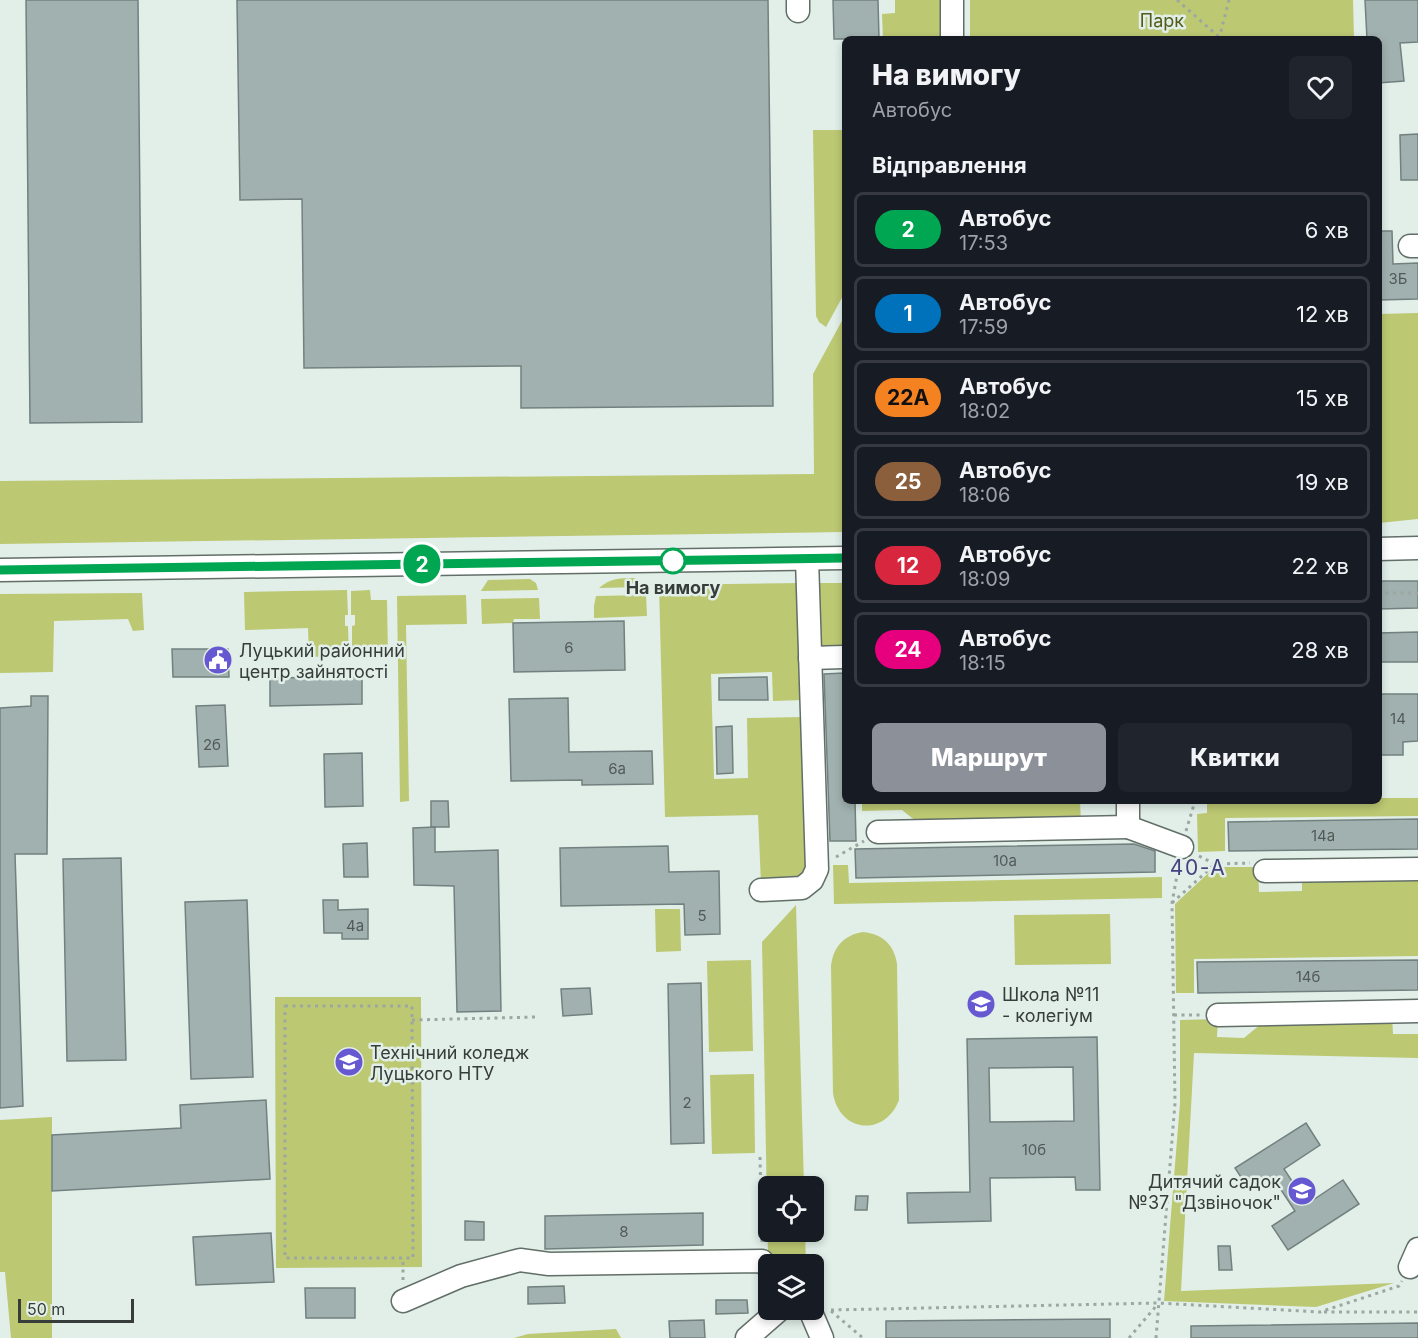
<!DOCTYPE html>
<html lang="uk">
<head>
<meta charset="utf-8">
<style>
	:root { --surface:#171b24; --page:#20242c; --text:#f1f3f6; --muted:#9ea1a6; --line:#363941; --accent:#8c9099 }
	body { margin:0; font-family:Inter,sans-serif; background:var(--page); color:var(--text); height:100vh; display:flex; flex-direction:column; font-size:22px; white-space:nowrap }
	* { box-sizing:border-box; margin:0 }
	p { font-size:20px; color:var(--muted) }
	.icon { flex:none; width:33px; height:33px; fill:none; stroke:currentColor; stroke-width:2; stroke-linecap:round; stroke-linejoin:round }
	.map { position:relative; flex:1; overflow:hidden }
	.side { position:absolute; left:842px; top:36px; width:540px; height:768px; display:flex; flex-direction:column; background:var(--surface); border-radius:9px; box-shadow:0 3px 9px #0003 }
	.side>* { flex:none }
	.badge { padding:0 12px; border-radius:20px; font-size:21px; line-height:39px }
	.tools { position:absolute; left:758px; top:1176px; display:grid; gap:12px }
	.tools a { display:grid; place-items:center; width:66px; height:66px; border-radius:9px; background:var(--surface); box-shadow:0 3px 9px #0003; font-size:30px }
	.scale { position:absolute; left:18px; bottom:15px; width:116px; box-sizing:border-box; padding-left:6px; border:3px solid #373d3a; border-top:0; font-size:16px; line-height:21px; white-space:nowrap; color:#373d3a; -webkit-text-stroke:4px #e1efe8; paint-order:stroke }
	.map>.badge { position:absolute; translate:-50% -50%; box-shadow:0 0 0 3px #fff }
	h2 { padding:0 30px; font-size:22px; line-height:54px }
	.round { display:grid; place-items:center; flex:none; width:63px; height:63px; border-radius:9px; background:var(--page) }
	.summary { display:flex; align-items:center; justify-content:space-between; height:102px; padding:0 30px }
	h1 { font-size:28px; font-weight:800; line-height:45px }
	.primary-button { display:flex; gap:12px; margin-top:auto; padding:12px 30px }
	.primary-button a { flex:1; height:69px; border-radius:9px; background:var(--accent); color:#fff; font-size:24px; font-weight:800; line-height:69px; text-align:center }
	.primary-button a+a { background:var(--page); color:var(--text) }
	ul { padding:0; list-style:none }
	li { display:flex; align-items:center; gap:18px; height:75px; margin:0 12px 9px; padding:0 18px; border:3px solid var(--line); border-radius:9px }
	li div { flex:1 }
	li b { display:block; font-size:22px }
	li em { font-style:normal }
	li .badge { min-width:66px; font-weight:700; text-align:center }
	.map>svg:first-child { display:block }
	.green { fill:#bcc872 }
	.building { fill:#a1b1af; stroke:#72817f; stroke-width:1.5; fill-rule:evenodd }
	.lines { fill:none; stroke-linecap:round; stroke-linejoin:round }
	.minor-casing { stroke:#626f68; stroke-width:25 }
	.path { stroke:#9ca7a1; stroke-width:3; stroke-dasharray:3 4.5; stroke-linecap:butt }
	.minor { stroke:#fff; stroke-width:22 }
	.line-casing { stroke:#fff; stroke-width:14 }
	.line { stroke:#00a651; stroke-width:9 }
	.stop-dot { fill:#fff; stroke:#00a651; stroke-width:3 }
	.labels { text-anchor:middle; dominant-baseline:central; stroke-width:5; stroke-linejoin:round; paint-order:stroke }
	.number-label { font-size:15px; fill:#525a57 }
	.park-label { font-size:18px; fill:#545b18; stroke:#e1efe8 }
	.stop-label { font-size:18px; font-weight:bold; fill:#373d3a; stroke:#e1efe8 }
	.poi-label { font-size:18px; fill:#373d3a; stroke:#e1efe8; text-anchor:start }
	.quarter-label { font-size:21px; letter-spacing:1.5px; fill:#464280; stroke:#e1efe8 }
</style>
</head>
<body>
<div class="map">
<svg width="1418" height="1338" viewBox="0 0 1418 1338">
	<rect width="100%" height="100%" fill="#e1efe8"/>
	<!-- green -->
	<g class="green">
		<path d="M895 0H940V39H883L882 14 895 13Z"/>
		<path d="M970 0H1353L1354 39H970Z"/>
		<path d="M813 130H844V294L826 327 819 322 816 316Z"/>
		<path d="M1418 313V519L1379 523V314Z"/>
		<path d="M844 317V532L0 544V481L814 474 813 374Z"/>
		<path d="M635 578 641 587 599 588C610 578 621 578 635 578Z"/>
		<path d="M530 579 536 583 538 590 481 591 488 580Z"/>
		<path d="M801 583 803 700 773 701 772 672 711 674 714 779 748 778 747 718 804 717 807 871 803 878 761 883 758 815 665 817 659 585Z"/>
		<path d="M816 583H844V646L818 647Z"/>
		<path d="M347 590 348 615H345V626H348L349 656 309 657 308 628 245 630 244 592Z"/>
		<path d="M370 590 371 600H387L388 656H352V626L355 625V615H351V591Z"/>
		<path d="M142 593 144 630 133 631 128 619 54 621 53 672 0 673V594Z"/>
		<path d="M466 595 467 624 406 625 409 801 400 802 397 596Z"/>
		<path d="M646 595 647 616 594 618V606L596 596Z"/>
		<path d="M539 598 540 619H514L513 623 482 624 481 599Z"/>
		<path d="M1379 798H1418V816L1225 818V851L1198 852 1197 814 1207 813V801H1378Z"/>
		<path d="M862 801H1080L1081 823 922 826 902 810 862 811Z"/>
		<path d="M833 865H848L849 883 1162 877V898L834 904Z"/>
		<path d="M1215 867H1258L1259 892 1302 891V874L1418 872V956L1194 959V993H1176L1175 904Z"/>
		<path d="M796 905 804 1186H768V1232H805L806 1264H775L768 1258 762 942Z"/>
		<path d="M655 909H680L681 951 656 952Z"/>
		<path d="M1110 914 1111 964 1015 965 1014 915Z"/>
		<path d="M863 932C883 934 894 945 897 964L899 1100C885 1137 839 1133 833 1093L831 966C833 947 844 935 863 932Z"/>
		<path d="M751 960 753 1051 709 1052 707 961Z"/>
		<path d="M275 997H421L422 1267 276 1268Z"/>
		<path d="M1392 1016 1393 1034H1418V1058L1194 1053 1181 1291 1394 1283 1316 1307 1164 1301 1180 1103V1020L1218 1019 1217 1037 1244 1038 1267 1019Z"/>
		<path d="M754 1074 755 1153 712 1154 710 1075Z"/>
		<path d="M52 1117V1338H11L5 1272H0V1120Z"/>
		<path d="M616 1329 621 1338H514L528 1334Z"/>
	</g>
	<!-- building -->
	<g class="building">
		<path d="M26 0H138L142 422 30 423Z"/>
		<path d="M237 0H768L773 406 521 408V366L304 368 302 199 240 200Z"/>
		<path d="M833 0H878L879 39H834Z"/>
		<path d="M1365 0H1418V42L1400 43 1404 81 1378 83V39H1367Z"/>
		<path d="M1418 134V180H1401L1400 135Z"/>
		<path d="M1378 231H1392L1393 264 1418 263V299L1378 300Z"/>
		<path d="M1378 581H1418V608L1378 609Z"/>
		<path d="M624 621 625 670 514 672 513 623Z"/>
		<path d="M1418 632V662H1378V633Z"/>
		<path d="M172 649H228L229 677H173Z"/>
		<path d="M844 673V801H855L856 841H830L824 674Z"/>
		<path d="M348 677H362V704L270 706V678Z"/>
		<path d="M767 677 768 700H719V678Z"/>
		<path d="M1378 694H1418V741L1403 742V755H1378Z"/>
		<path d="M31 696H48L47 854H15L23 1106 0 1108V708L31 706Z"/>
		<path d="M568 698 569 752 652 751 653 784 582 785V780L511 781 509 699Z"/>
		<path d="M225 705 228 766 199 767 196 706Z"/>
		<path d="M732 726 733 773 717 774 716 727Z"/>
		<path d="M362 753 363 806 325 807 324 754Z"/>
		<path d="M431 801H448L449 827H431Z"/>
		<path d="M1418 819V849L1229 851 1228 822Z"/>
		<path d="M435 827V852L498 850 501 1011 457 1012 454 886 414 885 413 828Z"/>
		<path d="M367 843 368 877H344L343 844Z"/>
		<path d="M1134 844 1155 851V872L856 878 855 849Z"/>
		<path d="M668 846 669 872 719 871 720 934 685 935 684 904 561 906 560 848Z"/>
		<path d="M121 858 126 1060 67 1061 63 859Z"/>
		<path d="M247 900 253 1077 191 1079 185 902Z"/>
		<path d="M323 900H338V910L368 909V939H342V933H324Z"/>
		<path d="M1418 960V990L1198 993 1197 962Z"/>
		<path d="M701 983 704 1143 671 1144 668 984Z"/>
		<path d="M590 988 592 1014 563 1016 561 989Z"/>
		<path d="M1097 1037 1100 1190H1076L1075 1177 990 1178 991 1221 908 1223 907 1193 970 1192 967 1039ZM1073 1067 1074 1121 990 1122 989 1068Z"/>
		<path d="M266 1100 270 1179 52 1191V1135L181 1128 180 1105Z"/>
		<path d="M1306 1123 1320 1145 1284 1169 1307 1204 1343 1180 1359 1204 1288 1250 1272 1226 1295 1211 1272 1176 1250 1191 1235 1168Z"/>
		<path d="M856 1196H868L867 1210H855Z"/>
		<path d="M703 1213V1245L545 1249V1216Z"/>
		<path d="M465 1221 484 1222V1240H465Z"/>
		<path d="M271 1233 274 1282 196 1285 193 1237Z"/>
		<path d="M1218 1246H1230L1232 1270H1219Z"/>
		<path d="M564 1286 565 1303 528 1304V1287Z"/>
		<path d="M305 1288H355V1318H306Z"/>
		<path d="M716 1300H747L748 1313 716 1314Z"/>
		<path d="M1110 1319V1338H886V1321Z"/>
		<path d="M704 1320 705 1338H670L669 1321Z"/>
		<path d="M1418 1323V1338H1191V1326Z"/>
	</g>
	<g class="lines">
		<!-- minor casing -->
		<g class="minor-casing">
			<g id="minor">
				<path d="M798 0V11"/>
				<path d="M952 0V39"/>
				<path d="M1410 246H1418"/>
				<path d="M1378 549 1418 548"/>
				<path d="M0 570 844 558"/>
				<path d="M810 658 844 657"/>
				<path d="M1128 827 1182 847"/>
				<path d="M878 832 1128 827V801"/>
				<path d="M1265 871 1418 869"/>
				<path d="M761 890 802 888 812 880 817 869 807 559"/>
				<path d="M1218 1015 1418 1011"/>
				<path d="M1410 1267 1418 1249"/>
				<path d="M403 1301 461 1276 520 1260 549 1264 762 1261 768 1267"/>
				<path d="M810 1310 822 1338"/>
				<path d="M747 1338 779 1310"/>
			</g>
		</g>
		<!-- path -->
		<g class="path">
			<path d="M1177 0 1219 37"/>
			<path d="M1219 39 1229 0"/>
			<path d="M1378 593H1418"/>
			<path d="M1186 831 1195 801"/>
			<path d="M1199 856 1215 864 1250 863"/>
			<path d="M836 857 864 841"/>
			<path d="M1172 903 1215 864"/>
			<path d="M285 1006H412L413 1258H285Z"/>
			<path d="M1174 1015H1202"/>
			<path d="M412 1020 537 1017"/>
			<path d="M760 1157 762 1242"/>
			<path d="M403 1280V1258"/>
			<path d="M831 1310 1158 1303 1320 1312 1399 1286 1402 1281"/>
			<path d="M831 1311 863 1338"/>
			<path d="M1324 1312H1418"/>
			<path d="M1129 1338 1157 1305"/>
			<path d="M1156 1338 1175 1103 1172 903 1179 864"/>
		</g>
		<!-- minor -->
		<use href="#minor" class="minor"/>
	</g>
	<g class="lines">
		<!-- line casing -->
		<g class="line-casing">
			<path id="line" d="M0 570 844 558"/>
		</g>
		<!-- line -->
		<use href="#line" class="line"/>
	</g>
	<!-- icons -->
	<defs>
		<g id="civic-disc" transform="scale(1.5)"><circle r="9.5" fill="#6658d1" stroke="#e1efe8"/><path d="M-.6-6.5H3V-4.5H.6V-3L4-1V1h2V6H-6V1h2V-1L-.6-3ZM-1.2 2.5V6h2.4V2.5Z" fill="#fff"/></g>
		<g id="school-disc" transform="scale(1.5)"><circle r="9.5" fill="#6658d1" stroke="#e1efe8"/><path d="M0-5L7-2L0 1L-7-2ZM-4 1L0 2.5L4 1V4Q0 6-4 4Z" fill="#fff"/></g>
		<g id="university-disc" transform="scale(1.5)"><circle r="9.5" fill="#6658d1" stroke="#e1efe8"/><path d="M0-5L7-2L0 1L-7-2ZM-4 1L0 2.5L4 1V4Q0 6-4 4Z" fill="#fff"/></g>
	</defs>
	<g fill-rule="evenodd">
		<use href="#civic-disc" x="218" y="660"/>
		<use href="#school-disc" x="981" y="1004"/>
		<use href="#university-disc" x="349" y="1062"/>
		<use href="#school-disc" x="1302" y="1191"/>
	</g>
	<!-- markers -->
	<circle class="stop-dot" cx="673" cy="561" r="12"/>
	<g class="labels">
		<!-- number labels -->
		<g class="number-label">
			<text x="1398" y="278">3Б</text>
			<text x="569" y="647">6</text>
			<text x="1398" y="718">14</text>
			<text x="212" y="744">2б</text>
			<text x="617" y="768">6а</text>
			<text x="1323" y="835">14а</text>
			<text x="1005" y="860">10а</text>
			<text x="702" y="915">5</text>
			<text x="355" y="925">4а</text>
			<text x="1308" y="976">14б</text>
			<text x="687" y="1102">2</text>
			<text x="1034" y="1149">10б</text>
			<text x="624" y="1231">8</text>
		</g>
		<!-- park labels -->
		<g class="park-label">
			<text x="1162" y="20">Парк</text>
		</g>
		<!-- stop labels -->
		<g class="stop-label">
			<text x="673" y="587">На вимогу</text>
		</g>
		<!-- poi labels -->
		<g class="poi-label">
			<text x="239" y="650">Луцький районний<tspan x="239" dy="21">центр зайнятості</tspan></text>
			<text x="1002" y="994">Школа №11<tspan x="1002" dy="21">- колегіум</tspan></text>
			<text x="370" y="1052">Технічний коледж<tspan x="370" dy="21">Луцького НТУ</tspan></text>
			<text x="1281" y="1181" text-anchor="end">Дитячий садок<tspan x="1281" dy="21">№37 "Дзвіночок"</tspan></text>
		</g>
		<!-- quarter labels -->
		<g class="quarter-label">
			<text x="1198" y="867">40-А</text>
		</g>
	</g>
</svg>
<div class="tools">
<a><svg class="icon" aria-label="locate" viewBox="0 0 24 24"><circle cx="12" cy="12" r="6"/><path d="M12 2v4M12 18v4M2 12h4M18 12h4"/></svg></a>
<a><svg class="icon" aria-label="layers" viewBox="0 0 24 24"><path d="M12 4l9 5-9 5-9-5zM3 14l9 5 9-5"/></svg></a>
</div>
<div class="scale">50 m</div>
<b class="badge" style="left:422px;top:564px;background:#00a651;color:#fff">2</b>
<section class="side">
<div class="summary"><div><h1>На вимогу</h1><p>Автобус</p></div><a class="round"><svg class="icon" aria-label="heart" viewBox="0 0 24 24"><path d="M12 20l-8-8c-3-5 5-10 8-4 3-6 11-1 8 4z"/></svg></a></div>
<h2>Відправлення</h2>
<ul>
<li><span class="badge" style="background:#00a651;color:#fff">2</span><div><b>Автобус</b><p>17:53</p></div><em>6 хв</em></li>
<li><span class="badge" style="background:#0072bc;color:#fff">1</span><div><b>Автобус</b><p>17:59</p></div><em>12 хв</em></li>
<li><span class="badge" style="background:#f58220;color:#111">22А</span><div><b>Автобус</b><p>18:02</p></div><em>15 хв</em></li>
<li><span class="badge" style="background:#8b5e3c;color:#fff">25</span><div><b>Автобус</b><p>18:06</p></div><em>19 хв</em></li>
<li><span class="badge" style="background:#d7263d;color:#fff">12</span><div><b>Автобус</b><p>18:09</p></div><em>22 хв</em></li>
<li><span class="badge" style="background:#e6007e;color:#fff">24</span><div><b>Автобус</b><p>18:15</p></div><em>28 хв</em></li>
</ul>
<div class="primary-button"><a>Маршрут</a><a>Квитки</a></div>
</section>
</div>
</body>
</html>
